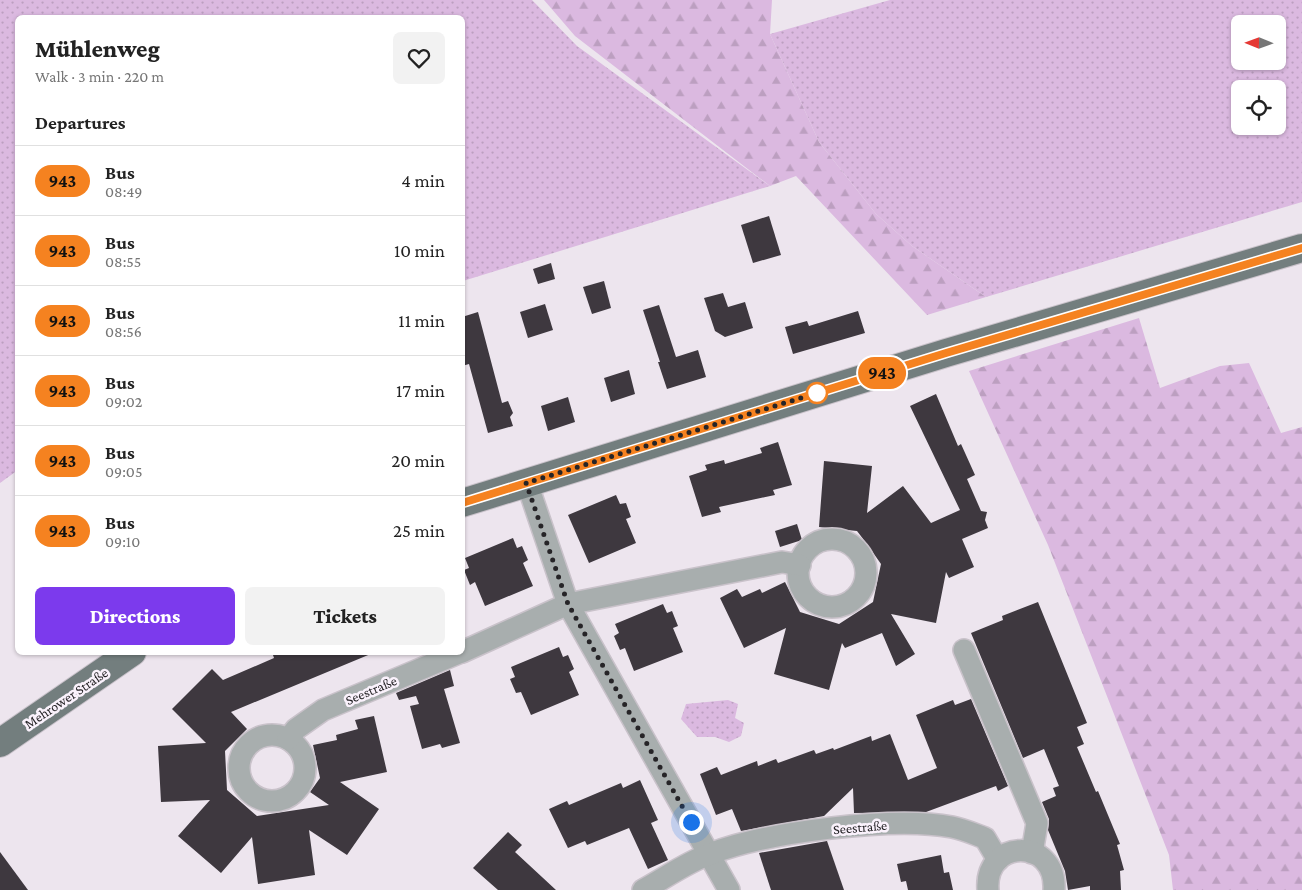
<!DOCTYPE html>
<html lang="en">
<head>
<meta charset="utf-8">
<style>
	:root { --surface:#fff; --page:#f2f2f2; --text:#222; --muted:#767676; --line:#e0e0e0; --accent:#7c3aed }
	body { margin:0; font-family:"Crimson Pro",serif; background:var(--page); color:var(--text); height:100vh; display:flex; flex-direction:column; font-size:19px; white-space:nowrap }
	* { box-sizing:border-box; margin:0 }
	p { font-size:16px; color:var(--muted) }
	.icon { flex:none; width:28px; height:28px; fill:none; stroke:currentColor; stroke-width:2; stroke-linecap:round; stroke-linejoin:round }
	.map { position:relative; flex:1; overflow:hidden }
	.details { position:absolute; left:15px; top:15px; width:450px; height:640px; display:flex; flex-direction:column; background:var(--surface); border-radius:8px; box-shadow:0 1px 4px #0004 }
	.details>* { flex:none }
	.badge { padding:0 10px; border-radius:16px; font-size:18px; line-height:32px }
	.needle { width:32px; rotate:271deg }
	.fabs { position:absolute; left:1231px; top:15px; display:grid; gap:10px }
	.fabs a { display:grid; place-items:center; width:55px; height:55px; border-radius:8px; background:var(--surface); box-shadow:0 1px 4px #0004; font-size:25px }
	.you { position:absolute; width:25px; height:25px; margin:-12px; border:4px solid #fff; border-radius:50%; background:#1a73e8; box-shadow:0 0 0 8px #1a73e833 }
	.map>.badge { position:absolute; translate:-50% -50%; box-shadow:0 0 0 2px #fff }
	h2 { padding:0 20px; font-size:19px; line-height:45px }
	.round { display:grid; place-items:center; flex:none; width:52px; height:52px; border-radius:8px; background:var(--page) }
	.overview { display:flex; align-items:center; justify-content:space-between; height:85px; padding:0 20px }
	h1 { font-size:24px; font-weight:800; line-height:38px }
	.cta { display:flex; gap:10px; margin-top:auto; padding:10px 20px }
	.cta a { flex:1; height:58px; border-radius:8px; background:var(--accent); color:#fff; font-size:20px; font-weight:800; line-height:58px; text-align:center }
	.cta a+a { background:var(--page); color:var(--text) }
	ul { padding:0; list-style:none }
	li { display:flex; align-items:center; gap:15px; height:70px; padding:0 20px; border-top:1px solid var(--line) }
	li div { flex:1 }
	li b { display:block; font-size:19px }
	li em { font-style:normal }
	li .badge { min-width:55px; font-weight:700; text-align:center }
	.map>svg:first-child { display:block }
	.grass { fill:url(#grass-dots); fill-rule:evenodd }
	.forest { fill:url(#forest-firs) }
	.building { fill:#3e383f }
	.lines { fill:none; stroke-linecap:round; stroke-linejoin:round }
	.minor-casing { stroke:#c9c2ca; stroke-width:24 }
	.major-casing { stroke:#c9c2ca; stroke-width:30 }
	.minor { stroke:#a8aeae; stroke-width:21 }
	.major { stroke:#737e7e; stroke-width:28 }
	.line-casing { stroke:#fff; stroke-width:11 }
	.line { stroke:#f58220; stroke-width:8 }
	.walk { stroke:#262427; stroke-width:5; stroke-dasharray:0 9 }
	.stop-dot { fill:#fff; stroke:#f58220; stroke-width:2.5 }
	.labels { text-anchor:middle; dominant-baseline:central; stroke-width:5; stroke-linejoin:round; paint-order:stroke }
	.street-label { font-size:14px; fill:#262427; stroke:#faf2fc }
</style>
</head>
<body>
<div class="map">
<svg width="1302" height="890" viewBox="0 0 1302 890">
	<defs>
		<pattern id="grass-dots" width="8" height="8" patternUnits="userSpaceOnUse" patternTransform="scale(1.25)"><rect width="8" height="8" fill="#dbb9e0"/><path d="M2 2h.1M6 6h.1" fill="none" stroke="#bc9fc0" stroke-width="1.8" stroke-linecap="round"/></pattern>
		<pattern id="forest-firs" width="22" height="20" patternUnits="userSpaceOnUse" patternTransform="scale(1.25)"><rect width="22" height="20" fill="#dbb9e0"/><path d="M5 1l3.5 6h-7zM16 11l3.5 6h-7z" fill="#bc9fc0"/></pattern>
	</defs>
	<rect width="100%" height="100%" fill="#ede5ee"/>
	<!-- grass -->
	<g class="grass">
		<path d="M0 0H532L577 46 770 186 463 281 462 18H18V470L0 483Z"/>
		<path d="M890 0H1302V202L986 297 912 246 876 214 819 142 770 34ZM1240 24H1278V61H1240ZM1240 89H1278V126H1240Z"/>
		<path d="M728 700 738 704 735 718 744 723 741 736 729 742 715 737H697L681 719 686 704Z"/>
	</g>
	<!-- forest -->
	<g class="forest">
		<path d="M544 0H772L770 34 819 142 876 214 912 246 986 297 927 315 796 176 770 186 575 36Z"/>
		<path d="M1139 318 1160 388 1220 366 1249 363 1281 433 1302 427V890H1173L1169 855 1048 545 969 371Z"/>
	</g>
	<!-- building -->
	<g class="building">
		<path d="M769 216 781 255 753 263 741 225Z"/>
		<path d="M551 263 555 279 538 284 533 269Z"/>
		<path d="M604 281 611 308 592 314 583 287Z"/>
		<path d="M723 293 728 307 745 302 753 328 725 337 715 331 704 298Z"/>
		<path d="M545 304 553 330 528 338 520 312Z"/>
		<path d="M659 305 676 357 698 350 706 377 667 389 658 362H660L643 310Z"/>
		<path d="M858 311 865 333 793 354 785 327 807 321 809 326Z"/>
		<path d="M478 312 502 403 508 401 513 413 510 417 513 426 488 433 469 364 462 366V317Z"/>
		<path d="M629 370 635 394 611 402 604 378Z"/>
		<path d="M936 394 958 446 961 444 975 475 967 479 981 511 987 512 985 520 988 528 962 539 974 567 949 578 946 572 936 623 891 614 915 654 896 666 882 633 845 648 842 643 829 690 774 674 786 628 744 648 720 598 737 589 742 597 760 589 762 593 785 582 800 612 839 624 873 602 881 564 867 544 857 531 819 527 824 461 872 466 867 513 903 486 931 523 960 510 910 406Z"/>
		<path d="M568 397 575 422 548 431 541 406Z"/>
		<path d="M778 442 792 485 773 490 775 495 719 507 721 512 702 517 689 476 707 470 705 465 724 460 725 464 762 453 760 448Z"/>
		<path d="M616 495 620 504 626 503 631 517 626 519 636 543 589 563 568 515Z"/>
		<path d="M797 524 802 540 780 547 775 531Z"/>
		<path d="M513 538 517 548 522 546 528 560 523 563 533 586 485 606 475 582 470 585 464 570 469 568 465 558Z"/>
		<path d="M1038 602 1087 723 1077 727 1084 744 1077 747 1096 792 1098 791 1120 844 1117 845 1124 870 1120 871 1121 890H1090V886L1068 890 1065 871 1048 830 1049 819 1042 802 1056 796 1053 788 1059 786 1044 749 1023 758 971 633 1003 620 1002 616Z"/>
		<path d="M663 604 667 613 672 611 678 626 673 628 683 652 634 671 625 648 620 650 614 636 619 633 615 624Z"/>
		<path d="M559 647 563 657 568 655 574 669 569 672 579 695 531 715 521 692 516 693 510 679 515 677 511 667Z"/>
		<path d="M272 652 373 653 231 712 247 729 225 751 227 790 257 816 329 805 310 792 320 778 313 745 337 740 336 735 358 729 355 720 374 716 387 772 340 782 379 809 347 855 309 830 315 875 258 884 252 837 221 873 178 836 210 800 161 802 158 746 206 743 172 709 212 669 223 680 274 658Z"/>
		<path d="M450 670 454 686 444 689 460 743 442 748 440 744 422 749 410 706 419 704 416 696 399 700 396 693Z"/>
		<path d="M971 699 1008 786 998 791 996 786 926 812 854 813 853 788 824 816 741 831 732 809 716 815 700 774 717 767 721 775 757 761 758 766 776 759 778 763 814 750 816 754 833 748 834 750 871 736 872 741 890 734 908 780 937 768 916 715 953 700 955 705Z"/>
		<path d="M640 780 658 820 651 823 668 860 648 869 629 828 587 845 585 841 568 848 549 809 567 801 569 805 621 783 623 788Z"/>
		<path d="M508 832 522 845 515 852 556 890H498L473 868Z"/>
		<path d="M827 841 844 890H771L759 853Z"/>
		<path d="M0 852 28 890H0Z"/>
		<path d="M941 855 944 873 949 872 953 890H908L906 881 901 882 897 864Z"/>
	</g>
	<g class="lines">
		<!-- minor casing -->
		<g class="minor-casing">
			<g id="minor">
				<path d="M527 483 568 604 729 890"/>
				<circle cx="832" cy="573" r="34"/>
				<path d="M964 650 1037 823 1032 853"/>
				<path d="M462 652 568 604 782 562 800 565"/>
				<circle cx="272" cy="768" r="33"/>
				<path d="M288 739 296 729 323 710 461 652"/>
				<path d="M643 890C665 878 687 862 710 854 766 832 894 816 952 827 963 829 974 834 985 838L998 860"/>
				<path d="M988 890C984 838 1057 837 1054 890"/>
			</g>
		</g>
		<!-- major casing -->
		<g class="major-casing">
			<g id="major">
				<path d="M462 503 946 353 1302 248"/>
				<path d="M0 743 132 652"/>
			</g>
		</g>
		<!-- minor -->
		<use href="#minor" class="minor"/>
		<!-- major -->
		<use href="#major" class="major"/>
	</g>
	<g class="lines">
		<!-- line casing -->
		<g class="line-casing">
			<path id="line" d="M462 503 946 353 1302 248"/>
		</g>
		<!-- line -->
		<use href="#line" class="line"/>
		<!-- walk -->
		<path class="walk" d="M691 822 568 604 526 483 817 393"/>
	</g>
	<!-- markers -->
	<circle class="stop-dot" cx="817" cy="393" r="10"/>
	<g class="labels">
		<!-- street labels -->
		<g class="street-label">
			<text transform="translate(371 690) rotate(-23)">Seestraße</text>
			<text transform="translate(66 698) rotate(-34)">Mehrower Straße</text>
			<text transform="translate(860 827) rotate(-5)">Seestraße</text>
		</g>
	</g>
</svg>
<div class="fabs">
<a><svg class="needle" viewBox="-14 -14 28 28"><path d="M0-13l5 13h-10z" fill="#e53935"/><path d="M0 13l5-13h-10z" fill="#767676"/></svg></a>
<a><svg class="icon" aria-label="locate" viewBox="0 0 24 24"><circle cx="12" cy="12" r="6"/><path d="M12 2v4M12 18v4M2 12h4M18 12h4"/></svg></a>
</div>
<div class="you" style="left:691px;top:822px"></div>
<b class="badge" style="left:882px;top:373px;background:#f58220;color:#111">943</b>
<section class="details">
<div class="overview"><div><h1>Mühlenweg</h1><p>Walk · 3 min · 220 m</p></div><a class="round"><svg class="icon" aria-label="heart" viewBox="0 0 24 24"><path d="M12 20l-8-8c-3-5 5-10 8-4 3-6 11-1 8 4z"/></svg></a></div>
<h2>Departures</h2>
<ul>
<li><span class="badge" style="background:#f58220;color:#111">943</span><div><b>Bus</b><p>08:49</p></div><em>4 min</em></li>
<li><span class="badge" style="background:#f58220;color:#111">943</span><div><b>Bus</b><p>08:55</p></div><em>10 min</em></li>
<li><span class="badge" style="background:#f58220;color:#111">943</span><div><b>Bus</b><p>08:56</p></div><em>11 min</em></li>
<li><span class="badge" style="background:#f58220;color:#111">943</span><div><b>Bus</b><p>09:02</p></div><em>17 min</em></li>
<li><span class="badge" style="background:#f58220;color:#111">943</span><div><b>Bus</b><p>09:05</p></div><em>20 min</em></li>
<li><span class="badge" style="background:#f58220;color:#111">943</span><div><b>Bus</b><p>09:10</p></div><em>25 min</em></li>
</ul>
<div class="cta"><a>Directions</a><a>Tickets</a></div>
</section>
</div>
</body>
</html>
